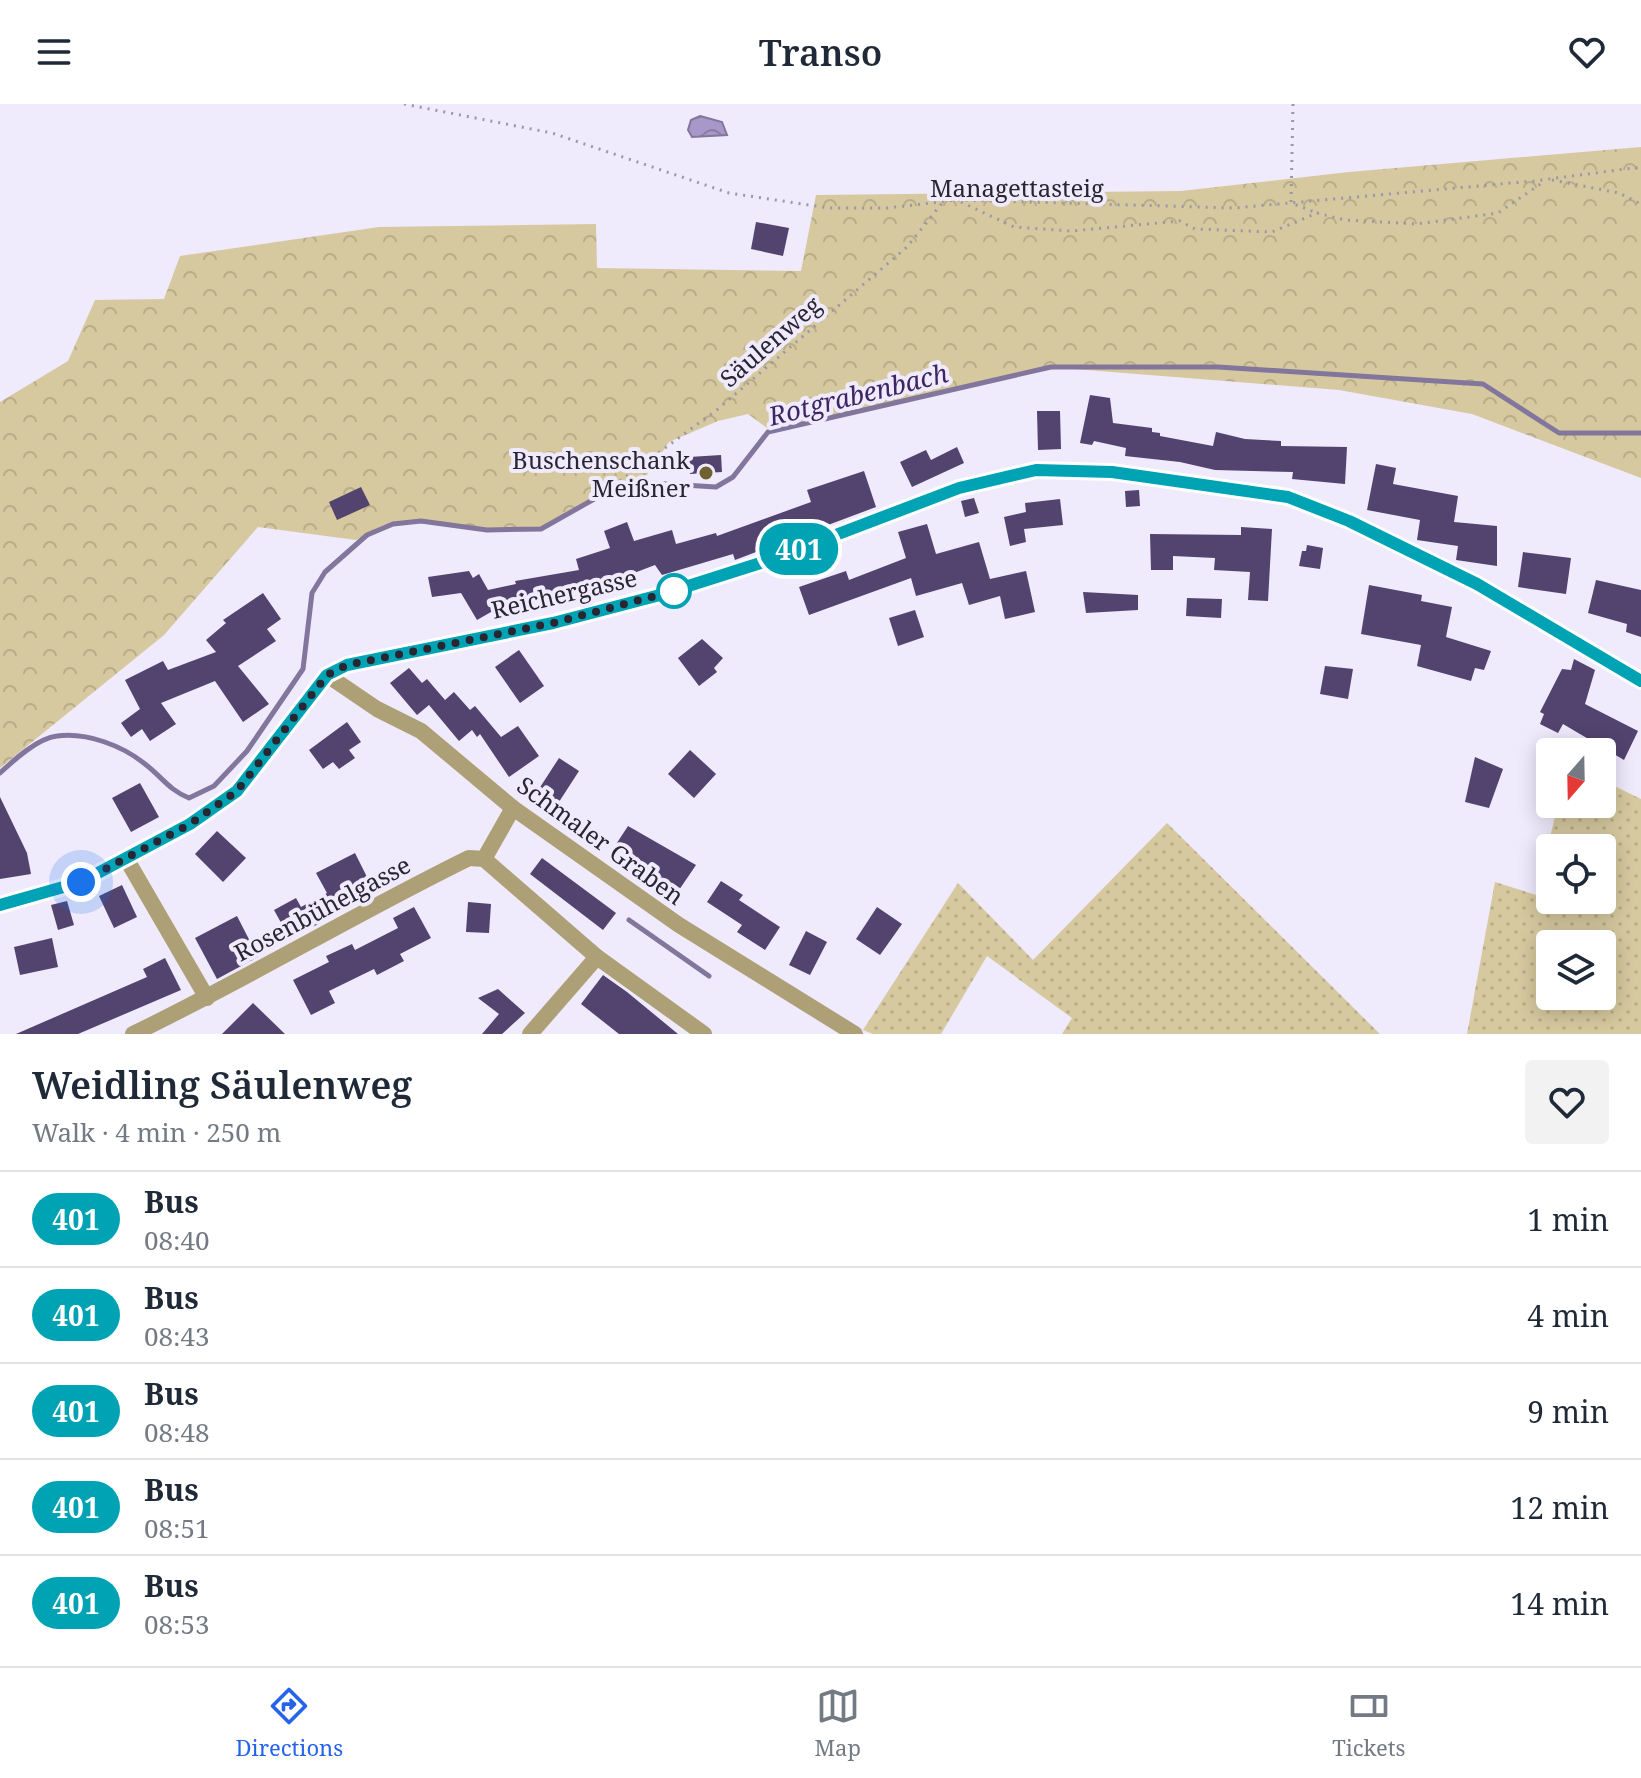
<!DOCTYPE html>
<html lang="en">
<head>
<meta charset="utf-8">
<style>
	:root { --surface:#fff; --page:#f2f2f3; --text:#1f2937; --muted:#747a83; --line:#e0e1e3; --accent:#2563eb }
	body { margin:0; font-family:"Noto Serif",serif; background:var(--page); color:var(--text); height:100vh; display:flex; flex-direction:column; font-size:30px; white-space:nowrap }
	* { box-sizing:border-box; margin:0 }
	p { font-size:26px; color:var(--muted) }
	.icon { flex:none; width:44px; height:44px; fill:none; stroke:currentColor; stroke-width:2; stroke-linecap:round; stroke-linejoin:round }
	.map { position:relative; height:930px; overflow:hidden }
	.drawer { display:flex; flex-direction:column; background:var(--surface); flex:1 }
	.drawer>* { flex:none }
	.badge { padding:0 16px; border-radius:26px; font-size:28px; line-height:52px }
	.needle { width:52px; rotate:200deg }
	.tools { position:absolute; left:1536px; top:634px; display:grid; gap:16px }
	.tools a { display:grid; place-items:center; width:80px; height:80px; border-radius:8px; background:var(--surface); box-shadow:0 4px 20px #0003; font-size:40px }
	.you { position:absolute; width:40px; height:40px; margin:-20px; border:6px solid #fff; border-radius:50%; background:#1a73e8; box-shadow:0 0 0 12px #1a73e833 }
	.map>.badge { position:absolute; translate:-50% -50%; box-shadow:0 0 0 4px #fff }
	.round { display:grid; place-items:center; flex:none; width:84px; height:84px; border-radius:8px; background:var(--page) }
	.overview { display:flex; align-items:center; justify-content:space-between; height:136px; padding:0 32px }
	h1 { font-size:38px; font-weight:600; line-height:60px }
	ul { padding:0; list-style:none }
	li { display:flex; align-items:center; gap:24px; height:96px; padding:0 32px; border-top:2px solid var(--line) }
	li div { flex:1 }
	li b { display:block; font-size:30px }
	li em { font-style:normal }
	li .badge { min-width:88px; font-weight:700; text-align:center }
	header { display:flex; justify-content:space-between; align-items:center; height:104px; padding:0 32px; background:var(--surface); font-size:36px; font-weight:600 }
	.menu { display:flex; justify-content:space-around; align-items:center; height:112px; border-top:2px solid var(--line); background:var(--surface); font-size:22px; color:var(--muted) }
	.menu a { display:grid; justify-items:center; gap:4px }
	.menu .active { color:var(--accent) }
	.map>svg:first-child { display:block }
	.grass { fill:url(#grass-dots); fill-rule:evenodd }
	.forest { fill:url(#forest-crowns) }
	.water { fill:url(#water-waves); stroke:#82769c; stroke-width:2 }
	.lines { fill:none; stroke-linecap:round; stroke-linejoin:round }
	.stream { stroke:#82769c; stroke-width:5 }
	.building { fill:#52436f }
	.path { stroke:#9c97a7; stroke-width:3; stroke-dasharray:2 6; stroke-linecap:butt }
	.street { stroke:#aea076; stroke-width:16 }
	.line-casing { stroke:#fff; stroke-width:18 }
	.line { stroke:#00a3b4; stroke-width:12 }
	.walk { stroke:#292531; stroke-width:8; stroke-dasharray:0 14.4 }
	.poi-dot { fill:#71612f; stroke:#efeafc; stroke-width:3 }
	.stop-dot { fill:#fff; stroke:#00a3b4; stroke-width:4 }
	.labels { text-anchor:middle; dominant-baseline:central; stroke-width:8; stroke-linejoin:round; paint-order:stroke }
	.street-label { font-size:24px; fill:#292531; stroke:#efeafc }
	.poi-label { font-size:24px; fill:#292531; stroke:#efeafc; text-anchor:end }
	.water-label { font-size:26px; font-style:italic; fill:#3e2662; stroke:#efeafc }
</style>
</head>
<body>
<header><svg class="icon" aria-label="menu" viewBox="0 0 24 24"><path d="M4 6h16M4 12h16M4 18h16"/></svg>Transo<svg class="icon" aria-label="heart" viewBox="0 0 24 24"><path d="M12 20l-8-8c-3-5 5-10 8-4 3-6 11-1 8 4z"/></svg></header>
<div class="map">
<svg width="1641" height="930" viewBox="0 0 1641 930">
	<defs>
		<pattern id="grass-dots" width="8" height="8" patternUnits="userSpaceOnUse" patternTransform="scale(2)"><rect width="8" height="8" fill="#d6c99f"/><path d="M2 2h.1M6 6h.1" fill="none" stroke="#b8ac89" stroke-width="1.8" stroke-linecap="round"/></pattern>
		<pattern id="forest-crowns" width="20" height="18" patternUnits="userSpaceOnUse" patternTransform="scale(2)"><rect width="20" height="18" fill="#d6c99f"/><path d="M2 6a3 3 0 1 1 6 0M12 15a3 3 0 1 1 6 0" fill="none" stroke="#b8ac89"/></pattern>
		<pattern id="water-waves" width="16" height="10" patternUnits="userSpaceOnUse" patternTransform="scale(2)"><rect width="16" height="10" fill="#a898ca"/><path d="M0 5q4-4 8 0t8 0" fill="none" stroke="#897ca5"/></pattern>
	</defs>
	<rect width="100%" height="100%" fill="#efeafc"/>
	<!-- grass -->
	<g class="grass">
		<path d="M1602 676 1641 695V930H1467L1495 778 1536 791 1558 700H1602ZM1550 744H1602V796H1550ZM1550 840H1602V892H1550Z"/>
		<path d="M1167 719 1380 930H1062L1072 914 987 852 941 930H873L863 926 958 779 1033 856Z"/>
	</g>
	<!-- forest -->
	<path class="forest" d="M1641 43V374L1472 310 1339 286 1049 263 771 327 748 310 718 317 669 338 641 380 593 394 537 425H476L420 417 388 420 356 436 258 423 164 531 0 664V298L68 257 95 196 164 195 180 152 379 123 596 120 597 164 801 167 816 91 1181 87 1349 68Z"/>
	<!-- water -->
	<path class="water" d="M700 12 722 18 727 31 692 33 688 26 691 16Z"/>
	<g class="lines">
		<!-- stream -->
		<g class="stream">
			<path d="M0 669C14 656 38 634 57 632 87 628 123 642 145 660 162 673 169 686 189 694L214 682 247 647 303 565 312 489 325 468 367 431 393 420 421 417 487 426 541 425 596 394 651 379 716 383 733 373 768 328 1051 263H1218L1483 280 1559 329H1641"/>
			<path d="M629 816 709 872"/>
		</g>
	</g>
	<!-- building -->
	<g class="building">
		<path d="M756 118 789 124 783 152 751 145Z"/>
		<path d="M1090 291 1110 294 1113 319 1152 324V328L1160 329V332L1213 342 1216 328 1245 335 1281 337V342L1347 343 1345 380 1292 375 1293 368 1215 366 1180 358 1125 352 1126 344 1094 337 1092 341 1080 339Z"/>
		<path d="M1037 307H1060L1061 345 1038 346Z"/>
		<path d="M957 343 964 359 912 383 900 358 926 346 931 356Z"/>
		<path d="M721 351 722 368 690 370 689 353Z"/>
		<path d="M1376 360 1396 364 1393 380 1458 392 1454 418 1497 422V462L1456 456 1458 442 1417 436 1420 416 1367 406Z"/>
		<path d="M864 367 876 403 735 456 733 450 662 471 655 461 621 474 619 469 562 488 563 495 513 503V507L501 510 498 504 477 516 461 489 432 493 428 473 469 467 473 474 479 470 488 486 516 480 515 477 579 466 576 455 610 444 604 427 627 418 634 437 672 426 676 440 716 429 717 432 811 398 807 386Z"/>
		<path d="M361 383 370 401 337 416 329 398Z"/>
		<path d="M1139 386 1140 402 1126 403 1125 387Z"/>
		<path d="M974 394 979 409 965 413 961 397Z"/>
		<path d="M1060 395 1063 421 1024 425 1026 438 1010 442 1004 413 1026 408 1025 399Z"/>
		<path d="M927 420 936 450 979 438 990 475 1026 467 1035 508 1005 515 1000 492 969 501 962 479 916 492 911 474 809 511 799 483 846 467 849 476 906 454 898 428Z"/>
		<path d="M1241 423 1272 425 1268 497 1248 496 1250 468 1214 466 1215 454 1173 452V466H1151L1150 430 1241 431Z"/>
		<path d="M1307 441 1323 444 1320 465 1299 462 1302 447H1306Z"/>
		<path d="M1523 448 1571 454 1566 490 1518 483Z"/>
		<path d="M1596 476 1641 486V533L1626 528 1627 520 1588 509Z"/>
		<path d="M1369 481 1422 491 1421 497 1452 503 1446 533 1491 547 1484 566 1475 564 1471 577 1417 562 1421 541 1361 530Z"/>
		<path d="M1083 488 1138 491V506L1086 509Z"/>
		<path d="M263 489 281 515 267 525 276 537 238 562 269 600 243 618 215 577 161 599 176 620 150 637 142 625 131 633 121 619 140 605 125 576 163 557 168 566 216 548 206 536 226 519 223 516Z"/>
		<path d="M1187 494 1222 495 1221 514 1186 512Z"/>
		<path d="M915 506 924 533 898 542 889 514Z"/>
		<path d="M702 535 723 554 714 564 717 568 699 582 678 554Z"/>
		<path d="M519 546 544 582 520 599 495 563Z"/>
		<path d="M1574 555 1595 566 1585 600 1638 627 1624 656 1563 620 1558 629 1540 620 1544 610 1540 608 1562 565 1571 566Z"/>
		<path d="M1325 562 1353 565 1348 595 1320 590Z"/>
		<path d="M409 564 422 579 427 575 445 596 454 588 470 606 475 602 501 633 518 622 539 652 509 673 480 630 477 633 472 626 459 637 429 601 417 611 390 579Z"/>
		<path d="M347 618 361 638 349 646 355 654 339 665 333 658 323 665 309 646Z"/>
		<path d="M690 646 716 670 694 694 668 670Z"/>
		<path d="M1475 653 1503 665 1489 704 1465 698Z"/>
		<path d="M559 654 579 667 557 701 537 688Z"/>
		<path d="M140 679 159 713 131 728 112 694Z"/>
		<path d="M0 693 27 749 31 770 0 775Z"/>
		<path d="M628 722 696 761 677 789 611 748Z"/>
		<path d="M217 727 246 754 223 778 195 750Z"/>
		<path d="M355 749 371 781 334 800 336 805 322 813 324 817 290 835 274 806 296 794 301 803 327 789 316 769Z"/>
		<path d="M542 754 616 809 603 826 530 770Z"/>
		<path d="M721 777 743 791 739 796 780 823 765 846 737 828 742 821 707 798Z"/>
		<path d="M122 781 137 813 114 824 99 792Z"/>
		<path d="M67 797 74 821 58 826 51 801Z"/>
		<path d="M468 798 491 800 489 829 466 828Z"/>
		<path d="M414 803 431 834 400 850 404 857 377 871 374 865 329 887 335 899 311 911 293 876 329 858 326 852 352 840 355 846 398 824 393 814Z"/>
		<path d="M877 803 902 820 880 851 856 835Z"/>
		<path d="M237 812 258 853 217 875 195 834Z"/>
		<path d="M806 827 827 838 810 871 789 861Z"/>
		<path d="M52 834 58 863 20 871 14 843Z"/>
		<path d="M165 854 181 886 78 930H16L147 873 143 865Z"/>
		<path d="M603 871 627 888 678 930H619L581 900Z"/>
		<path d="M498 885 525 909 502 930H482L499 910 478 894Z"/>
		<path d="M253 899 285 930H222Z"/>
	</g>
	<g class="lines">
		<!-- path -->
		<g class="path">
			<path d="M404 0 552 29 729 89 829 104H888L957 96 1234 104 1534 77 1641 63"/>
			<path d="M1293 0 1291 99 1317 109"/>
			<path d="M1552 76 1619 89 1641 100"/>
			<path d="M961 98 1014 123 1071 127 1180 117 1195 125 1272 128 1317 109 1345 116 1417 120 1498 109 1545 77"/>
			<path d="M626 392 620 377 718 305 907 143 943 98"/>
		</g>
		<!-- street -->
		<g class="street">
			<path d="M327 571 377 605 421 627 513 704 679 821 855 930"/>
			<path d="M484 755 597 853 704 930"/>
			<path d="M127 756 207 894"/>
			<path d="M0 801 81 778 190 720 237 687 327 571 347 561 553 519 660 491 770 456 959 384 1036 366 1112 368 1288 393 1349 417 1477 480 1641 577"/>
			<path d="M133 930C247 875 355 810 469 754L484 755 513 704"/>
			<path d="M530 930 597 853"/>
		</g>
	</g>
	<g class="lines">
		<!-- line casing -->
		<g class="line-casing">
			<path id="line" d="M0 801 81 778 190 720 237 687 327 571 347 561 553 519 660 491 770 456 959 384 1036 366 1112 368 1288 393 1349 417 1477 480 1641 577"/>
		</g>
		<!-- line -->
		<use href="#line" class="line"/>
		<!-- walk -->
		<path class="walk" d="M81 778 190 720 237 687 327 571 347 561 553 519 674 487"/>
	</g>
	<!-- markers -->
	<circle class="poi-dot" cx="706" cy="369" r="8"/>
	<circle class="stop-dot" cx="674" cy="487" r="16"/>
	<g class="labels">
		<!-- street labels -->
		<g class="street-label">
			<text x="1017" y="83">Managettasteig</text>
			<text transform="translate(770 237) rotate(-41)">Säulenweg</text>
			<text transform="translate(564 489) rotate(-13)">Reichergasse</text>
			<text transform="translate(601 736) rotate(36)">Schmaler Graben</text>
			<text transform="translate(322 804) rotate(-28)">Rosenbühelgasse</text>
		</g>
		<!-- poi labels -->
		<g class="poi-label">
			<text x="690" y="355">Buschenschank<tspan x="690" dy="28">Meißner</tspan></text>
		</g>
		<!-- water labels -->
		<g class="water-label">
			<text transform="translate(858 290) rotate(-14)">Rotgrabenbach</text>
		</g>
	</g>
</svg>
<div class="tools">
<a><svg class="needle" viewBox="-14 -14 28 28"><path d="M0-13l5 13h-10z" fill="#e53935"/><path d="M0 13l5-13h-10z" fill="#747a83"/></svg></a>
<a><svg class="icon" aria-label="locate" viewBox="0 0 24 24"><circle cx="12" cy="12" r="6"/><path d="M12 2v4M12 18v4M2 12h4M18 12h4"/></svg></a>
<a><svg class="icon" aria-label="layers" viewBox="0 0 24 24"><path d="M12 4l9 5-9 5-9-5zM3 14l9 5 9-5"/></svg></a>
</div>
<div class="you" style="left:81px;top:778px"></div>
<b class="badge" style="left:799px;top:445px;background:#00a3b4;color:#fff">401</b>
</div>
<section class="drawer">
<div class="overview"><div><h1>Weidling Säulenweg</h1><p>Walk · 4 min · 250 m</p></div><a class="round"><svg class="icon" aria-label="heart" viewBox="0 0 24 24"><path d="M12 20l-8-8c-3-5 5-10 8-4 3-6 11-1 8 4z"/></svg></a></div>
<ul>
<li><span class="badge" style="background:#00a3b4;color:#fff">401</span><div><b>Bus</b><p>08:40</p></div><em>1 min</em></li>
<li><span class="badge" style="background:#00a3b4;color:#fff">401</span><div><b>Bus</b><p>08:43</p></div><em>4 min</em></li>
<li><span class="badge" style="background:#00a3b4;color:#fff">401</span><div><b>Bus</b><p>08:48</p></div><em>9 min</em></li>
<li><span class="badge" style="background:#00a3b4;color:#fff">401</span><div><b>Bus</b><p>08:51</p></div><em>12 min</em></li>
<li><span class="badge" style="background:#00a3b4;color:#fff">401</span><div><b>Bus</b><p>08:53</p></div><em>14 min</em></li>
</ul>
</section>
<nav class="menu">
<a class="active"><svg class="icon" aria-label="directions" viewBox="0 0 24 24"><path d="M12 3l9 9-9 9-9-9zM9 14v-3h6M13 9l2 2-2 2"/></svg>Directions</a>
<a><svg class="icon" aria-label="map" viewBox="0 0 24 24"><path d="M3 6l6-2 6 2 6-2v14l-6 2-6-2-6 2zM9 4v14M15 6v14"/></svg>Map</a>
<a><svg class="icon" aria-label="tickets" viewBox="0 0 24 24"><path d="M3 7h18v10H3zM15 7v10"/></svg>Tickets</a>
</nav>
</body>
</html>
